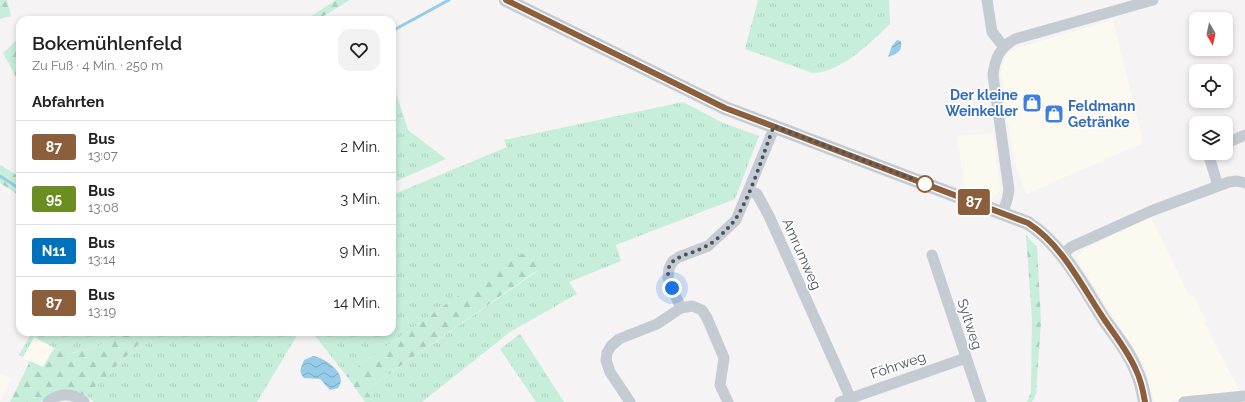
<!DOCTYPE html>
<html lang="de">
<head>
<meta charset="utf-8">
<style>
	:root { --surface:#fff; --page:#f2f2f2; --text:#222; --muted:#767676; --line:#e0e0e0 }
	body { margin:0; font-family:Raleway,sans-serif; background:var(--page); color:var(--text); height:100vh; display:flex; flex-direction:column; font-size:15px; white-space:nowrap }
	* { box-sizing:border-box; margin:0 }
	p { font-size:13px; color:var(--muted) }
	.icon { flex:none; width:22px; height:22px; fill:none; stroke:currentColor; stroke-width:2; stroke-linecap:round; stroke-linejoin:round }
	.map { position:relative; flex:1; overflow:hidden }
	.drawer { position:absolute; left:16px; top:16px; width:380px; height:320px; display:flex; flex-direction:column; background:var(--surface); border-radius:12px; box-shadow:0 2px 6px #0003 }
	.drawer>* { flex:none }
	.badge { padding:0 8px; border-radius:3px; font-size:14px; line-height:26px }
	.needle { width:26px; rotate:171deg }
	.controls { position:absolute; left:1189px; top:12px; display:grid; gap:8px }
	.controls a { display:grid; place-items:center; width:44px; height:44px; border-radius:8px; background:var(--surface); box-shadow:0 2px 6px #0003; font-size:20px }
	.you { position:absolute; width:20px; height:20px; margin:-10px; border:3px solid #fff; border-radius:50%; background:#1a73e8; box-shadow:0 0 0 6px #1a73e833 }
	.map>.badge { position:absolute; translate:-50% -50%; box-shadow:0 0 0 2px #fff }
	h2 { padding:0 16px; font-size:15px; line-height:36px }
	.round { display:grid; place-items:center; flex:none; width:42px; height:42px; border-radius:12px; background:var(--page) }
	.headline { display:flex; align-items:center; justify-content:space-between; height:68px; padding:0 16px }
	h1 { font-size:19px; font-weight:600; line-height:30px }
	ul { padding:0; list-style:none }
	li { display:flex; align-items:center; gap:12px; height:52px; padding:0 16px; border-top:1px solid var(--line) }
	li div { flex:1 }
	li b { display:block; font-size:15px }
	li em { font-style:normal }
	li .badge { min-width:44px; font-weight:700; text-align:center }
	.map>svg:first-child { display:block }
	.commercial { fill:#fcfaf0 }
	.grass { fill:url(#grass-tufts) }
	.forest { fill:url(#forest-firs) }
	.water { fill:url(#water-waves) }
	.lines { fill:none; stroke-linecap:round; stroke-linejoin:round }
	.stream { stroke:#96cce8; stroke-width:3 }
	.minor { stroke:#c5cbd3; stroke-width:11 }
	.tertiary { stroke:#c5cbd3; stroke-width:14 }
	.line-casing { stroke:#fff; stroke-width:9 }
	.line { stroke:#8b5e3c; stroke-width:6 }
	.walk { stroke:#4b535f; stroke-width:4; stroke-dasharray:0 7.2 }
	.stop-dot { fill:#fff; stroke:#8b5e3c; stroke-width:2 }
	.labels { text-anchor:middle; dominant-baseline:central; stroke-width:3.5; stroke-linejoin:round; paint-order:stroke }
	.shop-label { font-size:14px; font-weight:bold; fill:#366cbe; stroke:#fff; text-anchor:end }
	.street-label { font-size:14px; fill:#4b535f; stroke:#fff }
</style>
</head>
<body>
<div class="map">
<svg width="1245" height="402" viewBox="0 0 1245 402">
	<defs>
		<pattern id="grass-tufts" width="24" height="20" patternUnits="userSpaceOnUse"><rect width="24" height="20" fill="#c6eedb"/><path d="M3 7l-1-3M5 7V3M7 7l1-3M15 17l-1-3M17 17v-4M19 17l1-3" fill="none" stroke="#accebe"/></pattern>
		<pattern id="forest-firs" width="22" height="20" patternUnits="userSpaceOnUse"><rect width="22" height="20" fill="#c6eedb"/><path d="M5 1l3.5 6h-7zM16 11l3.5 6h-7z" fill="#accebe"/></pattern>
		<pattern id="water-waves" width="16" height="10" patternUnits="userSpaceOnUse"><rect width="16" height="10" fill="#96cce8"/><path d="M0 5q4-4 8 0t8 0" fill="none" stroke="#7ca8bf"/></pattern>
	</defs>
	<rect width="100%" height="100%" fill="#f5f3f3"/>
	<!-- commercial -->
	<g class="commercial">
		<path d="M1113 20 1143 143 1026 194 1016 165 1010 136 1001 73 1003 61 1009 53 1017 48Z"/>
		<path d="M993 133 1000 190 997 195 989 198 965 191 957 136Z"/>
		<path d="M1151 217 1190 297 1193 296 1206 321 1204 322 1240 392 1182 398 1171 402H1154L1144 365 1076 258 1083 250Z"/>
		<path d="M34 337 54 348 43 368 23 357Z"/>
		<path d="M0 373 11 378 0 402Z"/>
	</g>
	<!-- grass -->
	<g class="grass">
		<path d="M758 0H889L890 24C870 43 842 72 813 73L745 49Z"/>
		<path d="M392 81 408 130 446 159 392 183Z"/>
		<path d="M683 102 723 123 759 136 735 199 616 245 621 261 569 282 577 294 510 332 422 402H374L366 390 539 270 449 302 346 375 312 332H392V195L507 147 504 140Z"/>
		<path d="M32 332H120L119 336 95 348 66 354 34 337 23 357 19 355Z"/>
		<path d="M141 332H299L257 402H94L86 396 145 338Z"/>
		<path d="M520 334 564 402H536L500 349Z"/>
	</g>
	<!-- forest -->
	<g class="forest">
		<path d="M0 0H7L11 16 0 19Z"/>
		<path d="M336 0H350L317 20H305Z"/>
		<path d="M20 37V84L3 53Z"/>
		<path d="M0 165 20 177V196L0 183Z"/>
		<path d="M1026 235 1037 247 1041 322 1036 394 1032 402H1027L1031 392 1032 320Z"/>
		<path d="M527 251 539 269 366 390 374 402H365L346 375 449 302Z"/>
		<path d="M120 332H141L145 338 86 396 64 390 52 393 41 402H10L30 361 43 367 54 348 67 354 95 348 119 336Z"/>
	</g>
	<!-- water -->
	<g class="water">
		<path d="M897 40 901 41C903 51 897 54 888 57L892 46Z"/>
		<path d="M313 356C326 358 349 375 338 388L330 390 320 379 304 378C298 372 301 368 304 360Z"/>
	</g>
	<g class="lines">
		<!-- stream -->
		<g class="stream">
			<path d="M392 31 449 0"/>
			<path d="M0 176 20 189"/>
		</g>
		<!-- minor -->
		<g class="minor">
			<path d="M987 0 992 32 1004 47"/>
			<path d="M1226 143 1245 135"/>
			<path d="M1208 153 1218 186"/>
			<path d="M749 191 757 194 769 216 850 397"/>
			<path d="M1003 212 1007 200 1009 190 993 75C995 58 1000 47 1015 39L1153 0"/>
			<path d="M932 255 981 402"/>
			<path d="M1062 255 1071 247 1151 211 1229 182 1237 181 1245 183"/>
			<path d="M681 308 668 278 669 268 673 261 679 257 708 246 736 220 775 126"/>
			<path d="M48 402C60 392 72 393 84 402"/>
			<path d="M630 402 610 372 606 360 607 353 611 346 619 339 657 324 681 308 692 306 702 310 707 318 724 358 720 385 728 402"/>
			<path d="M840 402 966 358"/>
			<path d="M1184 402 1245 396"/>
		</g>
		<!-- tertiary -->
		<path class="tertiary" d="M506 0 725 108 1028 223C1063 246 1083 286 1105 321 1116 336 1129 352 1136 370 1141 380 1143 390 1145 402"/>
	</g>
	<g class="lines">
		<!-- line casing -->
		<g class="line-casing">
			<path id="line" d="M506 0 725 108 1028 223C1062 245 1080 283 1102 316 1113 333 1128 351 1136 370 1141 380 1143 390 1145 402"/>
		</g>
		<!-- line -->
		<use href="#line" class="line"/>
		<!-- walk -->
		<path class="walk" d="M672 288C657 254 688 258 708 245 716 241 723 233 729 227 748 208 763 153 774 126L929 185 925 184"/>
	</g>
	<!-- icons -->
	<defs>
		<g id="shop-square" transform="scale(1)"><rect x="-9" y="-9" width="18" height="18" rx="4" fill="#3f7fe0" stroke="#fff"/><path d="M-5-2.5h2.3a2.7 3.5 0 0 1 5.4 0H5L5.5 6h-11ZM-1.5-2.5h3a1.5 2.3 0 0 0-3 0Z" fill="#fff"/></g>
	</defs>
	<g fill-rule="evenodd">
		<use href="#shop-square" x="1032" y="103"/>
		<use href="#shop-square" x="1054" y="114"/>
	</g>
	<!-- markers -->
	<circle class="stop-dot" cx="925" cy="184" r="8"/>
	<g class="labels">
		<!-- shop labels -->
		<g class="shop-label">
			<text x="1018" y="95">Der kleine<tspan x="1018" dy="16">Weinkeller</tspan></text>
			<text x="1068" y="106" text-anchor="start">Feldmann<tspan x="1068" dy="16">Getränke</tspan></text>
		</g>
		<!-- street labels -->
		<g class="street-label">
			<text transform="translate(802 254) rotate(66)">Amrumweg</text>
			<text transform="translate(970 324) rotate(72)">Syltweg</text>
			<text transform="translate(898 365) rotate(-19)">Föhrweg</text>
		</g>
	</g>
</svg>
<div class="controls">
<a><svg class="needle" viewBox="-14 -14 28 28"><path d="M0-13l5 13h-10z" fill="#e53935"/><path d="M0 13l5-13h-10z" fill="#767676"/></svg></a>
<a><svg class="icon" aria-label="locate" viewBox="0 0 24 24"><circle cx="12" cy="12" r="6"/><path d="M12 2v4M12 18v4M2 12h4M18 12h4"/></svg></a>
<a><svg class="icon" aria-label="layers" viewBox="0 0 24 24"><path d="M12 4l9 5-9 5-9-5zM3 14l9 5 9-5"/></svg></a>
</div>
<div class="you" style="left:672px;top:288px"></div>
<b class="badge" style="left:974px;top:202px;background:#8b5e3c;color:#fff">87</b>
<section class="drawer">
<div class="headline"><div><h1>Bokemühlenfeld</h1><p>Zu Fuß · 4 Min. · 250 m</p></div><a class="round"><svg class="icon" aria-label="heart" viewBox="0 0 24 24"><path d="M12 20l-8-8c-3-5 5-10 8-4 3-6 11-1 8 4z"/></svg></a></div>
<h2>Abfahrten</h2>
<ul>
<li><span class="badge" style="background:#8b5e3c;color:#fff">87</span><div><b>Bus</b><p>13:07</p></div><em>2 Min.</em></li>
<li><span class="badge" style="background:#6b8e23;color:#fff">95</span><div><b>Bus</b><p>13:08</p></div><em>3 Min.</em></li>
<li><span class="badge" style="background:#0072bc;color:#fff">N11</span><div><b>Bus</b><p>13:14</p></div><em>9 Min.</em></li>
<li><span class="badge" style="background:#8b5e3c;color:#fff">87</span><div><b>Bus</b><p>13:19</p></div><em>14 Min.</em></li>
</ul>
</section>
</div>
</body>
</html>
